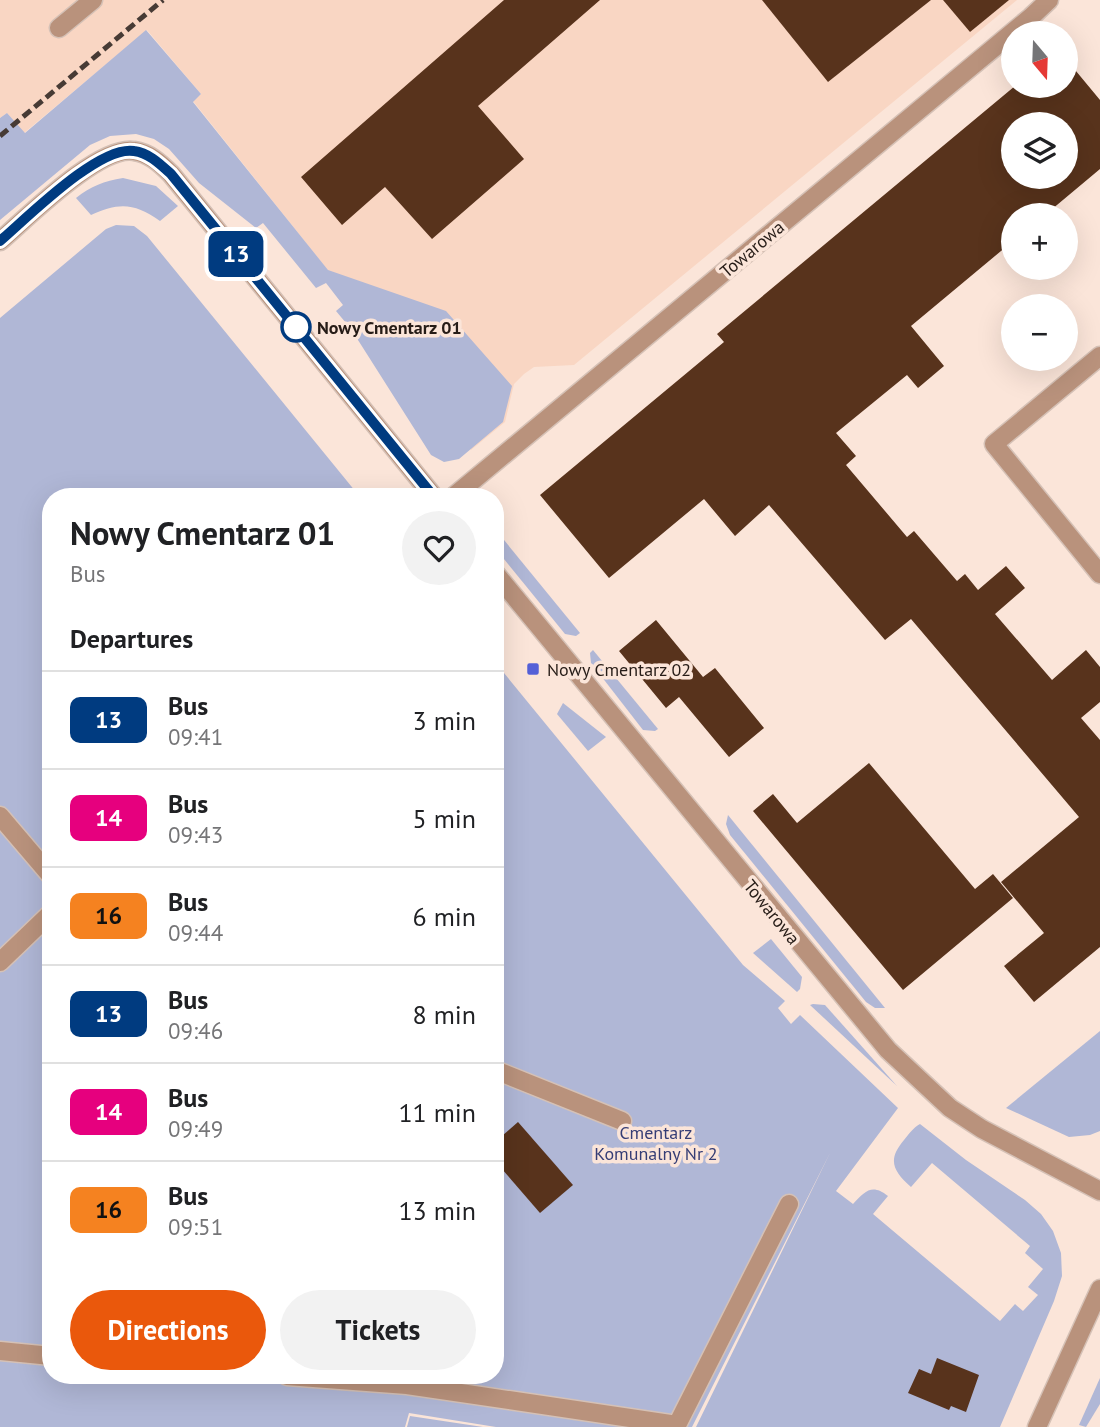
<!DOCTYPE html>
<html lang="en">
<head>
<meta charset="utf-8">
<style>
	:root { --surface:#fff; --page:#f2f2f2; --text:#202124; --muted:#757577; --line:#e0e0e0; --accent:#ea580c }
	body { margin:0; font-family:"PT Sans",sans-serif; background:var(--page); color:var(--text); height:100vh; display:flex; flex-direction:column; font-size:26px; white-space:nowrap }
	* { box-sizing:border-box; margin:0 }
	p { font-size:23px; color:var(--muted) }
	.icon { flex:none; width:38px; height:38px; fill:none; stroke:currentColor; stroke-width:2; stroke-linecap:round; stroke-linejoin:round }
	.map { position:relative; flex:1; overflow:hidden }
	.panel { position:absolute; left:42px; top:488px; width:462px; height:896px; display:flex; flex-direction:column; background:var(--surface); border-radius:28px; box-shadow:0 7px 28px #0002 }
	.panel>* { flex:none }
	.badge { padding:0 14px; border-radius:10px; font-size:24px; line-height:46px }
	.needle { width:46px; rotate:161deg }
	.tools { position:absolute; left:1001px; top:21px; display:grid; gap:14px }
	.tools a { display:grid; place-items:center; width:77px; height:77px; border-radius:50%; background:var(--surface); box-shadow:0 7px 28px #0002; font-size:35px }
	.map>.badge { position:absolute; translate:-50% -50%; box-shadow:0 0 0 4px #fff }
	h2 { padding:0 28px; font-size:26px; line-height:63px }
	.round { display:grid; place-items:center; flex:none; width:74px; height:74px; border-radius:37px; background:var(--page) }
	.summary { display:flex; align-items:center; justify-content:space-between; height:119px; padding:0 28px }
	h1 { font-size:33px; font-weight:700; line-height:52px }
	.primary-button { display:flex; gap:14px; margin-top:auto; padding:14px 28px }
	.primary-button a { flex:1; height:80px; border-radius:42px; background:var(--accent); color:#fff; font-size:28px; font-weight:700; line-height:80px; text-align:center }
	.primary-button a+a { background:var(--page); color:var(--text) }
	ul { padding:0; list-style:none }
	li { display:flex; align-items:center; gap:21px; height:98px; padding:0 28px; border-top:2px solid var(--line) }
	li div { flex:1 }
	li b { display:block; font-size:26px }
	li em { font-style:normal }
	li .badge { min-width:77px; font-weight:700; text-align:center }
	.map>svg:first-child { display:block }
	.built { fill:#f9d6c3 }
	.green { fill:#b0b7d6 }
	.building { fill:#58331c; fill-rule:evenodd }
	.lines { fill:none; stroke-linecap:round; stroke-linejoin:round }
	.minor-casing { stroke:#d5c1b6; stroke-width:21 }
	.minor { stroke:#b9927c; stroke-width:18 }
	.rail { stroke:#473b35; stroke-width:5; stroke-dasharray:10 5; stroke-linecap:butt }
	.line-casing { stroke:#fff; stroke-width:16 }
	.line { stroke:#003b80; stroke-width:10 }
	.stop-dot { fill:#fff; stroke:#003b80; stroke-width:3.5 }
	.poi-dot { fill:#5460d7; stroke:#fbe5d9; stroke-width:2.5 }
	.labels { text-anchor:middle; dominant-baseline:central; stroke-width:7; stroke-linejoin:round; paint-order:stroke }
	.street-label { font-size:18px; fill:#261c17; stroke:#fbe5d9 }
	.stop-label { font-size:18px; font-weight:bold; fill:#261c17; stroke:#fbe5d9; text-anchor:start }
	.poi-label { font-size:18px; fill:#261c17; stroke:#fbe5d9; text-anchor:start }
	.park-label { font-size:18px; fill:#353d75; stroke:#fbe5d9 }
</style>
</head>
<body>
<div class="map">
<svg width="1100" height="1427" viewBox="0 0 1100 1427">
	<rect width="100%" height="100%" fill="#fbe5d9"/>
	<!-- built -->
	<path class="built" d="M0 0H1017L574 365 534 367 524 374 514 384 505 422 471 450 193 101 201 94 147 30 24 133 7 113 0 118Z"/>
	<!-- green -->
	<g class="green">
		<path d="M146 30 201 94 193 102 328 270 446 311 512 386 503 422 459 459 444 462 431 455 351 329 336 311 343 305 326 283 316 288 263 223 256 228 199 183 169 149 154 139 136 134 110 136 90 145 0 220V118L7 113 25 133Z"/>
		<path d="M123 178 156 186 178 206 160 221C135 203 119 202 91 215L76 198C91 186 104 181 123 178Z"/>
		<path d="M116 225 134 226 147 236 360 497H51V1376H495V662L743 965 785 1001 778 1008 791 1024 800 1015 898 1108 836 1191 853 1204C865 1191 872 1183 888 1196L873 1214 1000 1321 1015 1304 1023 1311 1038 1295 1028 1287 1043 1269 1025 1253 1030 1246 932 1163 911 1187C893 1171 887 1160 904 1140 909 1134 913 1128 920 1124L966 1160 1025 1200 1041 1214 1053 1231 1061 1253 1062 1276 1054 1301 1000 1427H696L830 1153 692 1427H496L409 1413 405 1427H0V318L106 229Z"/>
		<path d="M495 529 580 633 576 636 565 634 495 548Z"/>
		<path d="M593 650 658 729 655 731 643 730 591 663 590 653Z"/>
		<path d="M563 703 606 737 588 751 557 714Z"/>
		<path d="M728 815 885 1008H875L866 1002 730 835 726 824Z"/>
		<path d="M771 939 802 977 800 989 797 992 753 953Z"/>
		<path d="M813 1004 825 1005 897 1086 810 1005Z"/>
		<path d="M1100 1031V1131L1090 1135 1069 1137 1006 1108Z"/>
		<path d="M1100 1378V1404L1086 1427 1079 1425Z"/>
		<path d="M410 1416 483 1427H407Z"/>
	</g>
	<!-- building -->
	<g class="building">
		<path d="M504 0H600L478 106 524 159 432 239 385 187 342 225 301 177Z"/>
		<path d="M762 0H931L828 82Z"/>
		<path d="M943 0H1009L970 32Z"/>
		<path d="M1066 59 1100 100V169L1045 215H1013V241L911 326 944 366 918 388 907 375 836 433 856 456 846 465 907 537 914 531 957 581 965 574 978 590 1006 566 1025 588 995 614 1052 680 1086 650 1100 667V702L1081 718 1100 740V947L1034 1002 1004 966 1044 933 1001 882 1079 817 911 619 885 640 769 505 735 536 704 499 609 578 540 495 724 342 717 334 1015 86H1066ZM1013 124H1066V177H1013Z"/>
		<path d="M656 620 703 677 715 668 764 728 729 757 679 697 666 708 619 651Z"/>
		<path d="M869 763 975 889 993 874 1013 898 903 990 753 811 773 794 797 823Z"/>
		<path d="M518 1122 573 1185 540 1213 495 1161V1142Z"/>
		<path d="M937 1358 979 1375 966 1412 951 1406 949 1410 908 1393 919 1369 931 1374Z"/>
	</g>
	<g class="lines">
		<!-- minor casing -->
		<g class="minor-casing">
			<g id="minor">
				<path d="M59 28 93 0"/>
				<path d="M0 241C27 218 99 145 134 151 149 153 160 163 171 174L434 497"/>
				<path d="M1100 356 994 444 1100 574"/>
				<path d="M453 497 1031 17 1049 0"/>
				<path d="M495 573 888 1050 950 1108 982 1129 1100 1191"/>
				<path d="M0 816 51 876"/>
				<path d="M0 962 51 913"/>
				<path d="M495 1070 622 1121"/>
				<path d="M0 1351 51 1356"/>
				<path d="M287 1376 407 1385 677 1425 789 1204"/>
				<path d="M1037 1427 1100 1289"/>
			</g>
		</g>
		<!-- minor -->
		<use href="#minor" class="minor"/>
		<!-- rail -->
		<path class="rail" d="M0 136 163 0"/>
	</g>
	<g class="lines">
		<!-- line casing -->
		<g class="line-casing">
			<path id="line" d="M0 241C27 218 99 145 134 151 149 153 160 164 171 174L434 497"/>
		</g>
		<!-- line -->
		<use href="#line" class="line"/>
	</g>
	<!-- markers -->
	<circle class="stop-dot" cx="296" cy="327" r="14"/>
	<rect class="poi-dot" x="526" y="662" width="14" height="14" rx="3.5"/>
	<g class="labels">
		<!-- street labels -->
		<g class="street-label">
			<text transform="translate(752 249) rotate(-40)">Towarowa</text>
			<text transform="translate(772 912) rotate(51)">Towarowa</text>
		</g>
		<!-- stop labels -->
		<g class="stop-label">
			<text x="317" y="327">Nowy Cmentarz 01</text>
		</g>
		<!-- poi labels -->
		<g class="poi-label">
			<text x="547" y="669">Nowy Cmentarz 02</text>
		</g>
		<!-- park labels -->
		<g class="park-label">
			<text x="656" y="1132">Cmentarz<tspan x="656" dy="21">Komunalny Nr 2</tspan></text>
		</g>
	</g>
</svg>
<div class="tools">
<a><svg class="needle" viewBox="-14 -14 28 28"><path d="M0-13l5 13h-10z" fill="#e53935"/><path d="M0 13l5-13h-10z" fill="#757577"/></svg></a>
<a><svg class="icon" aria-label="layers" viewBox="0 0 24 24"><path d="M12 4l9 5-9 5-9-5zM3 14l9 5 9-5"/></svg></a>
<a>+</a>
<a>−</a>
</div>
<b class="badge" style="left:236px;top:254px;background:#003b80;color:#fff">13</b>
<section class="panel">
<div class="summary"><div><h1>Nowy Cmentarz 01</h1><p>Bus</p></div><a class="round"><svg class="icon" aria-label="heart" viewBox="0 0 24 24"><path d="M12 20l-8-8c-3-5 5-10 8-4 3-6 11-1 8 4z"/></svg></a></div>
<h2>Departures</h2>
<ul>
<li><span class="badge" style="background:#003b80;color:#fff">13</span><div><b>Bus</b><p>09:41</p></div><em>3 min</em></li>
<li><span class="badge" style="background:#e6007e;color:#fff">14</span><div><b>Bus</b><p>09:43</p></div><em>5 min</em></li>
<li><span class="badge" style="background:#f58220;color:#111">16</span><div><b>Bus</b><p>09:44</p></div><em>6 min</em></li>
<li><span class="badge" style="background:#003b80;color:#fff">13</span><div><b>Bus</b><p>09:46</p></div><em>8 min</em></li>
<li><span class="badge" style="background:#e6007e;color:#fff">14</span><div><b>Bus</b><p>09:49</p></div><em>11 min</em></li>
<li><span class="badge" style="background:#f58220;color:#111">16</span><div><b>Bus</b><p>09:51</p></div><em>13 min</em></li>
</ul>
<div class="primary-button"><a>Directions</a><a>Tickets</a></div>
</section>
</div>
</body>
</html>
